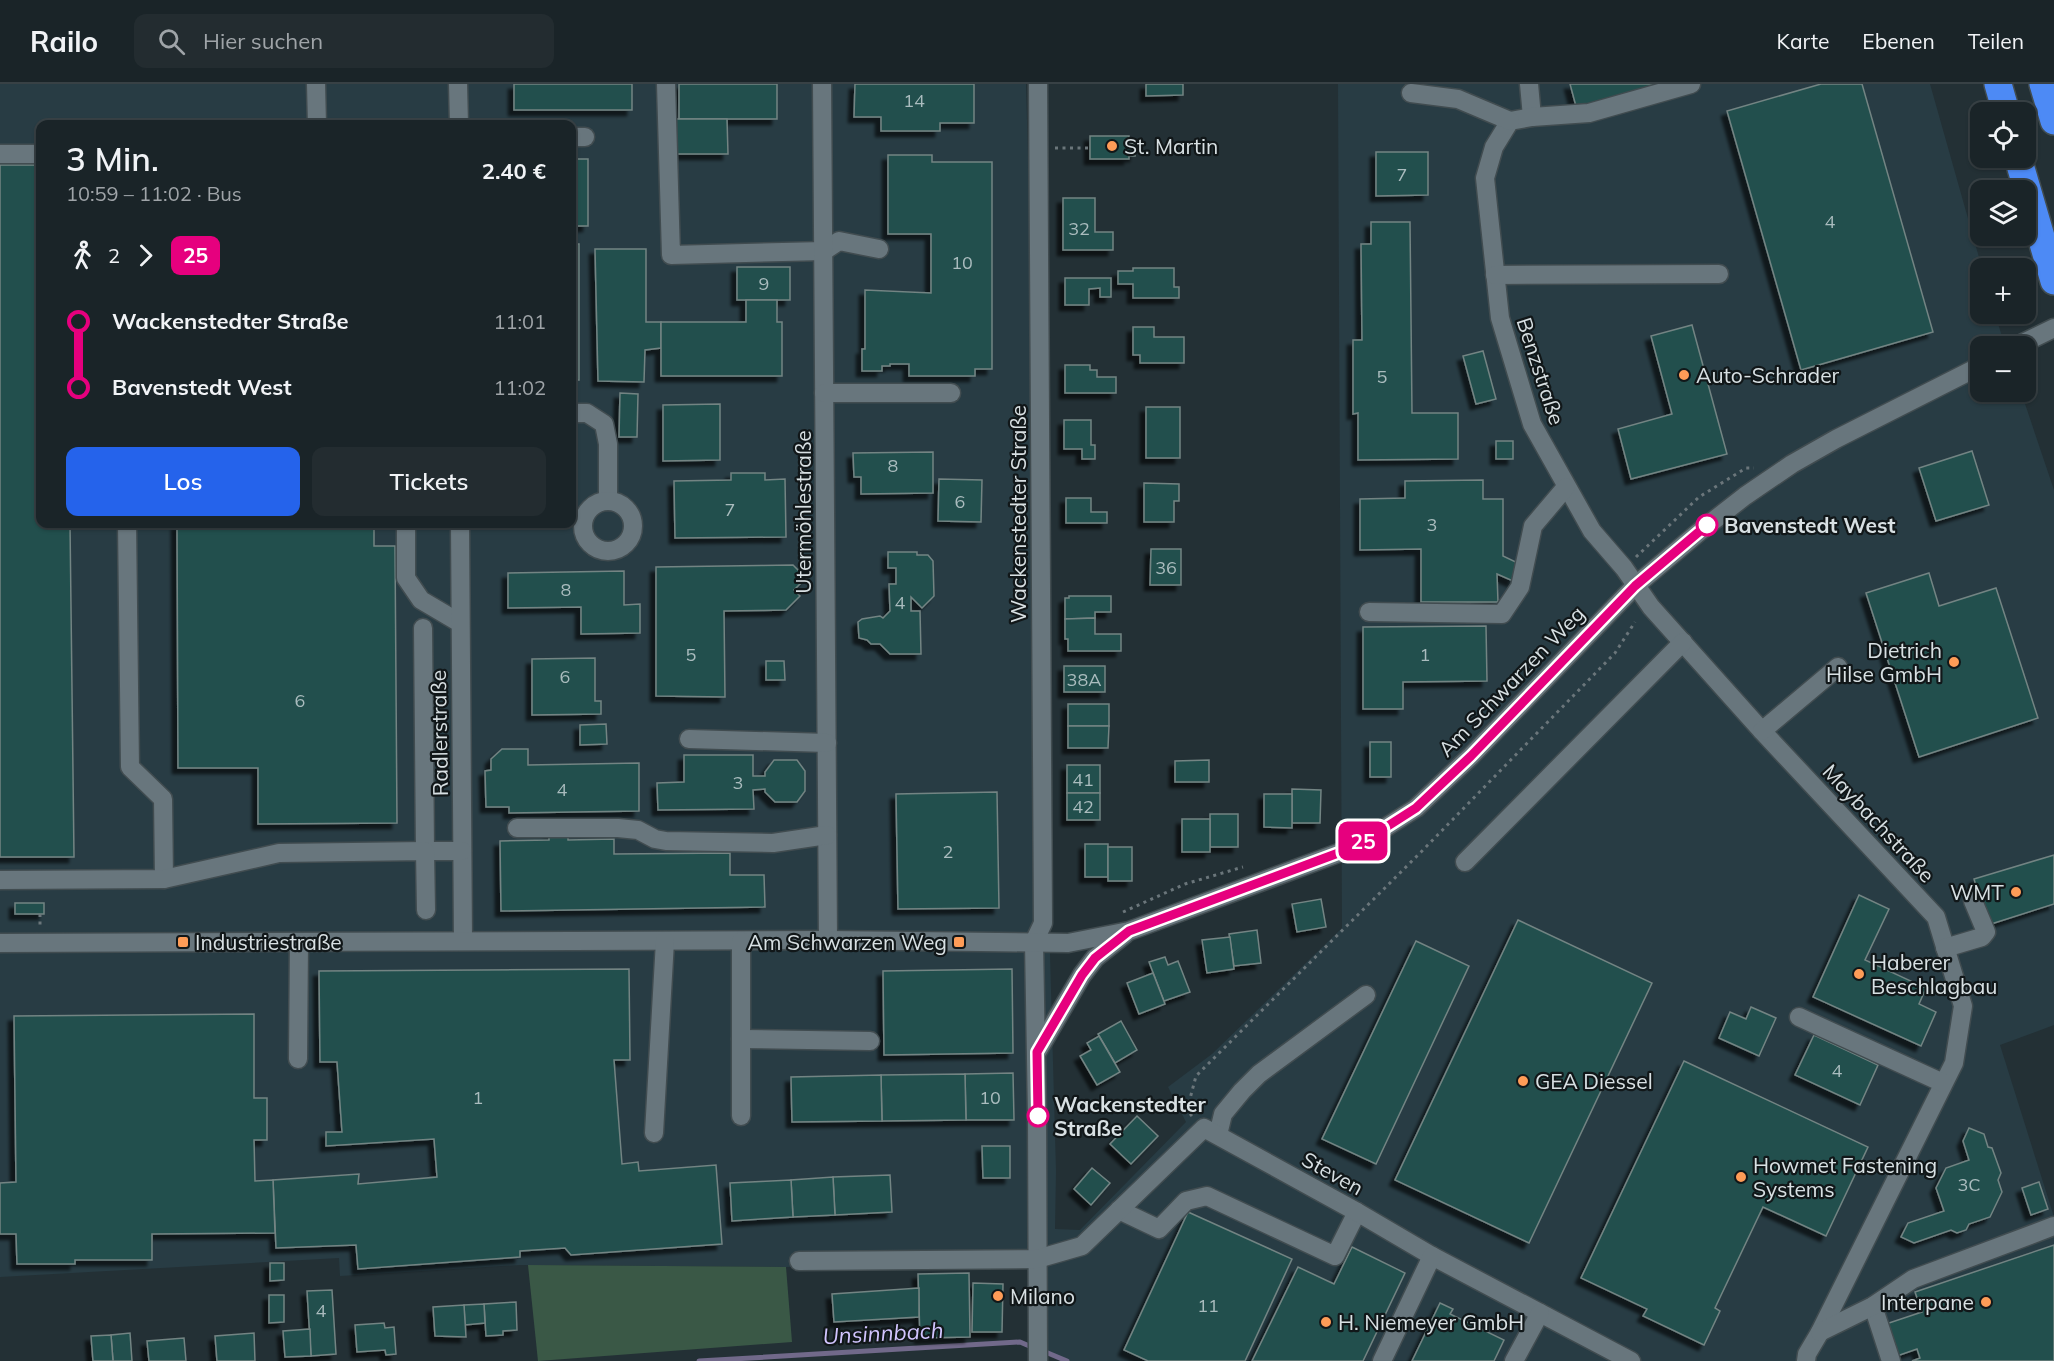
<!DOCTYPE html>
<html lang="de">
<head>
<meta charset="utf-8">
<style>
	:root { --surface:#1a2428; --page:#232c30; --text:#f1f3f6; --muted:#9fa4a8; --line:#384145; --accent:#2563eb }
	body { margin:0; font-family:Mulish,sans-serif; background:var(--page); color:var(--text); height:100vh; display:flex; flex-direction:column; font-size:22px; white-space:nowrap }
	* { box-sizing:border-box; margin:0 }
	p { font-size:20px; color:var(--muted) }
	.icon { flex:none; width:33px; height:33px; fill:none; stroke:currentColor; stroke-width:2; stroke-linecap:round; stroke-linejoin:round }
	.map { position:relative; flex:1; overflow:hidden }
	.drawer { position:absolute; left:36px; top:36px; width:540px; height:408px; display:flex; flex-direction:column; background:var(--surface); border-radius:12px; box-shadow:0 2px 4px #0004,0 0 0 2px var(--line) }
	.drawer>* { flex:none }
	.badge { padding:0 12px; border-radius:9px; font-size:21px; line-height:39px }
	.fabs { position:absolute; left:1970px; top:18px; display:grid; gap:12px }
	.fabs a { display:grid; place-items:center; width:66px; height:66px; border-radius:12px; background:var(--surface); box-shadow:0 2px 4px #0004,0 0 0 2px var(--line); font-size:30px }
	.map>.badge { position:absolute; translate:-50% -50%; box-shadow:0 0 0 3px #fff }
	.legs { display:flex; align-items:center; gap:9px; height:66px; padding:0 30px; font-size:20px }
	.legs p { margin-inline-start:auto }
	.head { display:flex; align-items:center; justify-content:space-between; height:102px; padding:0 30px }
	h1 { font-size:33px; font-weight:600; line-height:45px }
	.primary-button { display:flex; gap:12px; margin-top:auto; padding:12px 30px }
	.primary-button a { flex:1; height:69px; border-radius:12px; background:var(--accent); color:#fff; font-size:24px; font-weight:600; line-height:69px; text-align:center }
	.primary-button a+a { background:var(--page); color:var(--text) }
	ul { padding:0 30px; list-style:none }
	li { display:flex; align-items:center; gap:21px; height:66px; font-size:22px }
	li i { display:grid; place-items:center; width:9px; height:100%; margin:0 8px; background:currentColor }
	li i::after { content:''; width:15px; height:15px; margin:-8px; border:4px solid; border-radius:50%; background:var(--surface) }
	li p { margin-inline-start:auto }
	li:first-child i { background:linear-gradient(#0000 50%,currentColor 0) }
	li:last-child i { background:linear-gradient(currentColor 50%,#0000 0) }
	header { display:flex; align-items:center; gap:36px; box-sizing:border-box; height:84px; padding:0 30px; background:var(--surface); border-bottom:2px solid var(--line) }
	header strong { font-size:28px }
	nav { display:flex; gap:33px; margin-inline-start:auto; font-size:21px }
	.search { width:420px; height:54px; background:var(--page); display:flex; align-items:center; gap:15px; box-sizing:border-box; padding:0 21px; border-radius:12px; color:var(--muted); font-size:22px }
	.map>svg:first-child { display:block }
	.built { fill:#283c44; fill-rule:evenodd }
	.green { fill:#3a5846 }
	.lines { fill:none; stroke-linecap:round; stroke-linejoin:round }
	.stream { stroke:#71698a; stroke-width:5 }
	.building { fill:#21504e; stroke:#738483; stroke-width:1.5; filter:url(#shadow) }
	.minor-casing { stroke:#414c50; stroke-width:21 }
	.highway-casing { stroke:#414c50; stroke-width:30 }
	.path { stroke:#6b767b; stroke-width:3; stroke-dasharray:3 4.5; stroke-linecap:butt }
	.minor { stroke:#68767d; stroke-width:18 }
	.highway { stroke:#4d8af5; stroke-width:27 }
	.line-1-casing { stroke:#fff; stroke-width:14 }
	.line-1 { stroke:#e6007e; stroke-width:9 }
	.poi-dot { fill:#fe9c57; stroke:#111719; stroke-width:2 }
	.stop-1-dot { fill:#fff; stroke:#e6007e; stroke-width:3 }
	.labels { text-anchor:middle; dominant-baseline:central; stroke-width:4.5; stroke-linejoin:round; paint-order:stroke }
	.number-label { font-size:18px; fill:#aabcbe }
	.poi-label { font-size:21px; fill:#d8e0e3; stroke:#111719; text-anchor:start }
	.street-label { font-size:21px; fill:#d8e0e3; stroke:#111719 }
	.stop-label { font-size:21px; font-weight:bold; fill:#d8e0e3; stroke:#111719; text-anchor:start }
	.water-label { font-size:22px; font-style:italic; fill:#d2c5ff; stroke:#111719 }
</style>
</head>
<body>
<header>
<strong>Railo</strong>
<div class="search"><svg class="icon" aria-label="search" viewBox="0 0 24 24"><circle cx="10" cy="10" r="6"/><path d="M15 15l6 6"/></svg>Hier suchen</div>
<nav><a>Karte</a><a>Ebenen</a><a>Teilen</a></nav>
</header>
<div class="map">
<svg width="2054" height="1277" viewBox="0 0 2054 1277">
	<defs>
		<filter id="shadow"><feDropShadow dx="-5.5" dy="5.5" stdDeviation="1.5" flood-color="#0009"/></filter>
	</defs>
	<rect width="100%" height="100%" fill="#233035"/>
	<!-- built -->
	<path class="built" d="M0 0H1026L1056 1087 1055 1145 1080 1146 1186 1038 1168 1003 1212 970 1342 844 1338 0H1930L1982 184H1980V230H1995L2005 262H1980V308H2021L2054 406V941L2000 961 2054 1133V1277H1070L1045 1267 1037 1176 786 1183 520 1181 340 1192 339 1174 0 1193ZM40 40H572V440H40Z"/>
	<!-- green -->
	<path class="green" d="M528 1181 786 1183 792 1258 538 1277Z"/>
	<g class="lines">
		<!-- stream -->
		<g class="stream">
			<path d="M1043 1267 1067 1277"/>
			<path d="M699 1277 1020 1258 1034 1264"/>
		</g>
	</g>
	<!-- building -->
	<g class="building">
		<rect x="514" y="0" width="118" height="26"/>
		<rect x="679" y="0" width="98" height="35"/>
		<path d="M855 0H974V39H940V47H881V33H854Z"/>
		<path d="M1146 0H1183V11L1146 12Z"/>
		<path d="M1570 0H1670L1577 26Z"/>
		<path d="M1821 0H1862L1933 248 1801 286 1727 27Z"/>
		<path d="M672 35H727L728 70H672Z"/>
		<path d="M1090 52H1129V59L1135 60V72H1129V75H1090Z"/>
		<path d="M1376 68H1428V111L1376 112Z"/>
		<path d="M888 71H932V78H992V285H975V292H909V280H890V282H882V287H862V265H865V206L931 209V150H888Z"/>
		<rect x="572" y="75" width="16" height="67"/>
		<path d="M0 81H40V440H70L74 773H0Z"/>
		<path d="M1063 114H1095V148H1113V166H1063Z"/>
		<path d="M1371 138H1410L1412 329H1458V375L1358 376V329L1353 330V256H1362L1361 160H1371Z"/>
		<rect x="572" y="160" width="7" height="136"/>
		<path d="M595 165H646V238H661V264L645 266 644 298 598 297Z"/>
		<rect x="737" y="183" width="53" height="33"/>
		<path d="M1133 184H1174V203H1179V214H1133V200H1118V187H1133Z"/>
		<path d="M1065 194H1111V213H1100V204L1089 205V221H1065Z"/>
		<path d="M746 216H777V238H782V292H661V238H746Z"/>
		<path d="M1692 241 1727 370 1631 395 1618 345 1672 330 1651 252Z"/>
		<path d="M1133 243H1154V253H1184V279H1140V271H1133Z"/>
		<path d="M1483 267 1496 315 1476 320 1463 272Z"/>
		<path d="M1065 281H1090V286H1097V293H1116V309H1065Z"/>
		<path d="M620 309 638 310 637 353H619Z"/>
		<path d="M720 320V376L663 377V321Z"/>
		<rect x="1146" y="323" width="34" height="51"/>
		<path d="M1064 336H1091V361H1095V375H1082V365H1064Z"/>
		<rect x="1496" y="357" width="17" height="18"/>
		<path d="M1972 367 1989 421 1936 437 1919 384Z"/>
		<path d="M933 368V409L861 410V393H854L853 369Z"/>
		<path d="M731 389H765V396L785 395 786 453 675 454 674 397 731 396Z"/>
		<path d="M939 395 982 396 981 438 938 437Z"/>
		<path d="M1483 396V415H1503V472L1520 480 1513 497 1497 490 1498 518H1421V465L1360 466V415L1405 414V397Z"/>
		<path d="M1144 399 1179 400V417H1174V438H1144Z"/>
		<path d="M1066 414H1091V428H1107V439H1066Z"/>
		<path d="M177 440H374V462H395L397 739 258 740V684H178Z"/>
		<path d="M1151 465H1181V501H1150Z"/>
		<path d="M888 468H917V471H928L933 477 934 512 922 524 911 513V527H920L921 570H890L880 560H871L867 556 859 554 858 538 862 535 880 532 883 534 890 527 889 500H896V484H888Z"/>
		<path d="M793 481 806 494 794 506 800 512 786 526 724 527 725 613 656 612V483Z"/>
		<path d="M624 487V521L640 520V549L581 550V523L508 524V489Z"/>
		<path d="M1929 489 1939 522 1996 504 2038 634 1919 673 1866 509Z"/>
		<path d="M1069 512H1111V528H1095V534L1065 535V514H1069Z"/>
		<path d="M1095 534V550H1121V567H1068V555H1065V535Z"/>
		<path d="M1486 542 1487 597 1403 598V625H1363V543Z"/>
		<path d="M595 574V617H601V630L532 631V575Z"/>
		<path d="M766 577H784L785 596H766Z"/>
		<rect x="1064" y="582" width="41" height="26"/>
		<rect x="1068" y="620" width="41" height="22"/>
		<path d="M606 640 607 660 580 661V641Z"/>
		<path d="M1068 642H1109L1108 664H1068Z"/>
		<rect x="1370" y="658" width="21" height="35"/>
		<path d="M502 665H528V681L639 679V727L509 729V723H486L485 687 491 686V675Z"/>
		<path d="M684 671H753V692H765V688L774 676H797L805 687V707L797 718H775L765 708V705L753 706 754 725 658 726 657 699 684 698Z"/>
		<path d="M1209 676V698H1175V677Z"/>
		<rect x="1067" y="681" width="33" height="28"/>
		<path d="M1292 705 1321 706 1320 739H1292Z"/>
		<path d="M997 708 999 824 898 825 896 710Z"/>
		<rect x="1067" y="709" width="33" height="27"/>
		<path d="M1264 710H1292V744L1264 743Z"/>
		<rect x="1210" y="730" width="28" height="33"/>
		<rect x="1182" y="735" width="28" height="33"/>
		<path d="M549 750H568V756L614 755V770L730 769V791H764L765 823 501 827 500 757 549 756Z"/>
		<rect x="1085" y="760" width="23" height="33"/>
		<rect x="1108" y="763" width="24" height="34"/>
		<path d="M2054 771V820L1988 841 1974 795Z"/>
		<path d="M1859 811 1889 825 1865 876 1926 904 1919 920 1936 928 1921 962 1813 913Z"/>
		<path d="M1321 815 1326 843 1297 848 1292 820Z"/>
		<rect x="15" y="819" width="29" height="11"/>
		<path d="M1518 836 1652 899 1529 1159 1395 1096Z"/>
		<path d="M1257 846 1261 879 1234 882 1229 850Z"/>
		<path d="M1230 853 1234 885 1207 889 1202 856Z"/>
		<path d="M1416 857 1469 882 1376 1080 1322 1055Z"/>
		<path d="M1165 873 1168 881 1178 877 1190 908 1164 917 1149 878Z"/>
		<path d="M629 885 630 976H614L622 1080 638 1078 639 1087 716 1081 722 1160 571 1171 565 1164 520 1167V1173L358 1185 356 1161 276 1164 273 1096 359 1090 358 1100 437 1093 434 1055 326 1062V1048H342L337 978H320L319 887Z"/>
		<path d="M1012 885 1013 969 884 971 883 887Z"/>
		<path d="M1153 889 1165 920 1139 930 1127 899Z"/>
		<path d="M1751 923 1776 934 1759 972 1719 954 1730 928 1746 935Z"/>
		<path d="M254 930V1014H267V1056H254L255 1097 273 1096 275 1149 152 1150V1176H75V1180H17L16 1150H0V1099L16 1098 14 932Z"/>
		<path d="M1121 937 1137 966 1115 979 1098 950Z"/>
		<path d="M1814 951 1878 981 1860 1021 1795 991Z"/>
		<path d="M1099 952 1120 988 1097 1001 1080 972 1091 966 1087 959Z"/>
		<path d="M1684 977 1868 1063 1826 1152 1763 1123 1715 1224 1720 1227 1704 1261 1643 1232 1647 1225 1581 1194Z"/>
		<path d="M1013 989 1014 1036H966L965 990Z"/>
		<path d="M965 990 966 1036 882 1037 881 991Z"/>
		<path d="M881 991 882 1037 792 1038 791 993Z"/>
		<path d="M1137 1032 1158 1052 1131 1080 1110 1060Z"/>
		<path d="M1969 1044 1984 1050 1988 1063 1992 1064 2001 1089 1998 1096 2002 1108 1990 1133 1969 1140 1966 1146 1957 1149 1951 1146 1914 1159 1901 1153 1908 1139 1944 1127 1936 1104 1946 1084 1969 1076 1963 1057Z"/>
		<path d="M982 1062H1010V1094H983Z"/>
		<path d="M1092 1084 1110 1099 1091 1121 1074 1105Z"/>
		<path d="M890 1091 892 1128 835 1131 833 1093Z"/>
		<path d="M833 1093 835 1131 793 1133 791 1096Z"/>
		<path d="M791 1096 793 1133 732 1137 730 1099Z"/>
		<path d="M2039 1098 2048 1125 2031 1131 2022 1104Z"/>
		<path d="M1188 1128 1292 1175 1245 1277H1148L1124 1266Z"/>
		<path d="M2054 1161V1277H1912L1920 1274 1917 1265 1894 1273 1883 1241 1922 1228 1915 1208Z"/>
		<path d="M1352 1163 1405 1189 1363 1277H1252L1298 1183 1334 1200Z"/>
		<path d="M270 1179H284V1196L270 1197Z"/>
		<path d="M969 1189 970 1253 920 1254 918 1190Z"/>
		<path d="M973 1199 1003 1200 1002 1248H972Z"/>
		<path d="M919 1204V1233L834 1238 832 1210Z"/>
		<path d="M332 1206 336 1270 311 1272 307 1207Z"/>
		<path d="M269 1211H284V1238L269 1239Z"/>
		<path d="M516 1218 517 1246 503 1247V1251L486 1252 484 1220Z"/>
		<path d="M1440 1219 1453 1225 1450 1230 1504 1256 1494 1277H1412Z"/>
		<path d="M484 1220 485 1239 465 1241 464 1221Z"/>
		<path d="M464 1221 466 1253 435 1252 433 1223Z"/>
		<path d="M384 1239 385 1244 394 1243 396 1270 386 1271 385 1266 357 1268 355 1241Z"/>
		<path d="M310 1245 311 1272 285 1273 283 1247Z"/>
		<path d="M130 1249 132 1277H113L111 1251Z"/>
		<path d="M254 1249 255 1277H217L215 1252Z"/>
		<path d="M111 1251 113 1277H93L91 1252Z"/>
		<path d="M184 1254 186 1277H149L147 1257Z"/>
	</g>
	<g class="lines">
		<!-- minor casing -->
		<g class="minor-casing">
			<g id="minor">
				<path d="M316 0 317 40"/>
				<path d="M458 0 459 40"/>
				<path d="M666 0 671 171 824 167 839 157 879 165"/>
				<path d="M822 0 828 856"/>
				<path d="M1038 0 1043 839 1034 858 1037 1032 1038 1277"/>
				<path d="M1529 0 1532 33"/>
				<path d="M1691 0 1589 29 1532 33 1510 37 1494 63 1485 94 1500 234 1532 340 1592 447 1624 484 1651 523 1762 647 1936 833 1963 922 1954 979 1820 1248 1807 1270 1806 1277"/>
				<path d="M1411 9 1458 15 1510 37"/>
				<path d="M572 53H585"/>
				<path d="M0 70H40"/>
				<path d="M1495 191 1719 190"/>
				<path d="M2017 262 2054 244"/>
				<path d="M824 309H951"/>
				<path d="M572 329H587L604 340 608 360V417"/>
				<circle cx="608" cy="442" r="25"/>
				<path d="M127 440 130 683 163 715 164 795"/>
				<path d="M406 440V494L421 516 460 539"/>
				<path d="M460 440 463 857"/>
				<path d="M1369 528 1502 530 1520 503 1533 442 1566 403"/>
				<path d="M423 544 425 767H462"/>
				<path d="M1762 647 1838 583"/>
				<path d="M689 655 827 659"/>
				<path d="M517 744H618L638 746 655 755 666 757 773 759 827 751"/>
				<path d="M1465 778 1683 558"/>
				<path d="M0 796 164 795 279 769 425 767 426 826"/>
				<path d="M0 859 828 856 1068 859 1129 847 1341 768 1380 747 1416 724 1471 672 1635 502 1699 448 1745 412 1792 380 1836 355 1980 282"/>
				<path d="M1945 864 1982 853 1986 848 1973 817"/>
				<path d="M1799 933 1943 999"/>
				<path d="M741 955 870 957"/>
				<path d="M1037 968 1082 891 1095 874 1125 850"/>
				<path d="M298 975 299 858"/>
				<path d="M741 1032V857"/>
				<path d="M654 1049 665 857"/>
				<path d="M1218 1051 1223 1030 1242 1007 1259 990 1366 911"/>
				<path d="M1119 1126 1159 1145 1186 1117 1207 1112 1335 1172 1357 1128"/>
				<path d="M799 1177 1037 1175 1082 1162 1204 1044 1357 1128 1432 1172 1631 1277"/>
				<path d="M1873 1222 1891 1277"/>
				<path d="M1820 1248 1873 1222 1913 1195 2054 1142"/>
				<path d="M1382 1277 1432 1172"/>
				<path d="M1514 1277 1540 1229"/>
			</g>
		</g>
		<!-- highway casing -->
		<g class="highway-casing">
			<g id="highway">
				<path d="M1998 0 2006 28"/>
				<path d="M2043 0 2054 37"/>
				<path d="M2018 74 2054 197"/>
			</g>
		</g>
		<!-- path -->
		<g class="path">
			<path d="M1055 64H1090"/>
			<path d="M1636 473 1699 413 1746 384H1754"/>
			<path d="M1123 828 1185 800 1243 783"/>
			<path d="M40 830V841"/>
			<path d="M1192 1032 1187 1026 1196 992 1421 768 1615 569 1635 538"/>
		</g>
		<!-- minor -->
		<use href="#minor" class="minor"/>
		<!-- highway -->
		<use href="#highway" class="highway"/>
	</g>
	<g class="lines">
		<!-- line-1 casing -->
		<g class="line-1-casing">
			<path id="line-1" d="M1038 1032 1037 968 1082 891 1095 874 1129 847 1341 768 1380 747 1416 724 1471 672 1635 502 1707 441"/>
		</g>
		<!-- line-1 -->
		<use href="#line-1" class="line-1"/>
	</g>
	<!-- markers -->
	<g class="poi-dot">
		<circle cx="1112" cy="62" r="6"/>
		<circle cx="1684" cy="291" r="6"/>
		<circle cx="1954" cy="578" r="6"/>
		<circle cx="2016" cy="808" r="6"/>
		<rect x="177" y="852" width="12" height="12" rx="3"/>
		<rect x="953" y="852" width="12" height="12" rx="3"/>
		<circle cx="1859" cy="890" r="6"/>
		<circle cx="1523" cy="997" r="6"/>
		<circle cx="1741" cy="1093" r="6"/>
		<circle cx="998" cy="1212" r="6"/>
		<circle cx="1986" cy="1218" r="6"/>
		<circle cx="1326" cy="1238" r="6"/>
	</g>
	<g class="stop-1-dot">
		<circle cx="1707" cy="441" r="10"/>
		<circle cx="1038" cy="1032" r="10"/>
	</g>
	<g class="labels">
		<!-- number labels -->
		<g class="number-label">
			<text x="914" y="16">14</text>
			<text x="1402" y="90">7</text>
			<text x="1830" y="137">4</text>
			<text x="1079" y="144">32</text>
			<text x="962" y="178">10</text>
			<text x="764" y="199">9</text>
			<text x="1382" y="292">5</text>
			<text x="893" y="381">8</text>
			<text x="960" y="417">6</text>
			<text x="730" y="425">7</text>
			<text x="1432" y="440">3</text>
			<text x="1166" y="483">36</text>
			<text x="566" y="505">8</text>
			<text x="900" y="518">4</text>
			<text x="691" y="570">5</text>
			<text x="1425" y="570">1</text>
			<text x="565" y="592">6</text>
			<text x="1084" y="595">38A</text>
			<text x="300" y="616">6</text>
			<text x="1083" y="695">41</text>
			<text x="738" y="698">3</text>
			<text x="562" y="705">4</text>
			<text x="1083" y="722">42</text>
			<text x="948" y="767">2</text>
			<text x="1837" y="986">4</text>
			<text x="478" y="1013">1</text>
			<text x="990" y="1013">10</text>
			<text x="1969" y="1100">3C</text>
			<text x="1208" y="1221">11</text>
			<text x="321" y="1226">4</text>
		</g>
		<!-- poi labels -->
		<g class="poi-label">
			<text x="1124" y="62">St. Martin</text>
			<text x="1696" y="291">Auto-Schrader</text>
			<text x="1942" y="566" text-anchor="end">Dietrich<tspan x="1942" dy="24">Hilse GmbH</tspan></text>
			<text x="2004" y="808" text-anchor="end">WMT</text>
			<text x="195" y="858">Industriestraße</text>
			<text x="947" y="858" text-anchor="end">Am Schwarzen Weg</text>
			<text x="1871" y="878">Haberer<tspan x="1871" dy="24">Beschlagbau</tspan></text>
			<text x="1535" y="997">GEA Diessel</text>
			<text x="1753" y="1081">Howmet Fastening<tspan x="1753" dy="24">Systems</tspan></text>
			<text x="1010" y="1212">Milano</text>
			<text x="1974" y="1218" text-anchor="end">Interpane</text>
			<text x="1338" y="1238">H. Niemeyer GmbH</text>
		</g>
		<!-- street labels -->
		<g class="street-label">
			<text transform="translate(1541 287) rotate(72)">Benzstraße</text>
			<text transform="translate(803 428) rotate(-90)">Utermöhlestraße</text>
			<text transform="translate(1018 430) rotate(-90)">Wackenstedter Straße</text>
			<text transform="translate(1511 597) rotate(-46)">Am Schwarzen Weg</text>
			<text transform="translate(439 649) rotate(-91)">Radlerstraße</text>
			<text transform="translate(1879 739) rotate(47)">Maybachstraße</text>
			<text transform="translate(1333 1089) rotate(29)">Steven</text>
		</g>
		<!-- stop labels -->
		<g class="stop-label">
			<text x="1724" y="441">Bavenstedt West</text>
			<text x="1054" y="1020">Wackenstedter<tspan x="1054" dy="24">Straße</tspan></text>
		</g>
		<!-- water labels -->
		<g class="water-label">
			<text transform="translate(883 1249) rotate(-3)">Unsinnbach</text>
		</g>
	</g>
</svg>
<div class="fabs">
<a><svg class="icon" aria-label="locate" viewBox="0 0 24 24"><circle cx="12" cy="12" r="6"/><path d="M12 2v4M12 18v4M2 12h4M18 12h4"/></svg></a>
<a><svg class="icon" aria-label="layers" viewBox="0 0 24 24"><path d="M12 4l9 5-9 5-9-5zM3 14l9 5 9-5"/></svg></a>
<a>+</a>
<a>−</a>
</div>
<b class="badge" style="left:1363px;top:757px;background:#e6007e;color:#fff">25</b>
<section class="drawer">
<div class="head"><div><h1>3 Min.</h1><p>10:59 – 11:02 · Bus</p></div><b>2.40 €</b></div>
<div class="legs"><svg class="icon" aria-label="walk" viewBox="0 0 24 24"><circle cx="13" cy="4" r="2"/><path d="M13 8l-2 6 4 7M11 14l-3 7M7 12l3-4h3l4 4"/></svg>2<svg class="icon" aria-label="forward" viewBox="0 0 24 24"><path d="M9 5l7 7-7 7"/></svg><b class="badge" style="background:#e6007e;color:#fff">25</b></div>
<ul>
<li><i style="color:#e6007e"></i><b>Wackenstedter Straße</b><p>11:01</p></li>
<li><i style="color:#e6007e"></i><b>Bavenstedt West</b><p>11:02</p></li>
</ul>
<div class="primary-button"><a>Los</a><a>Tickets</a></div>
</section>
</div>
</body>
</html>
